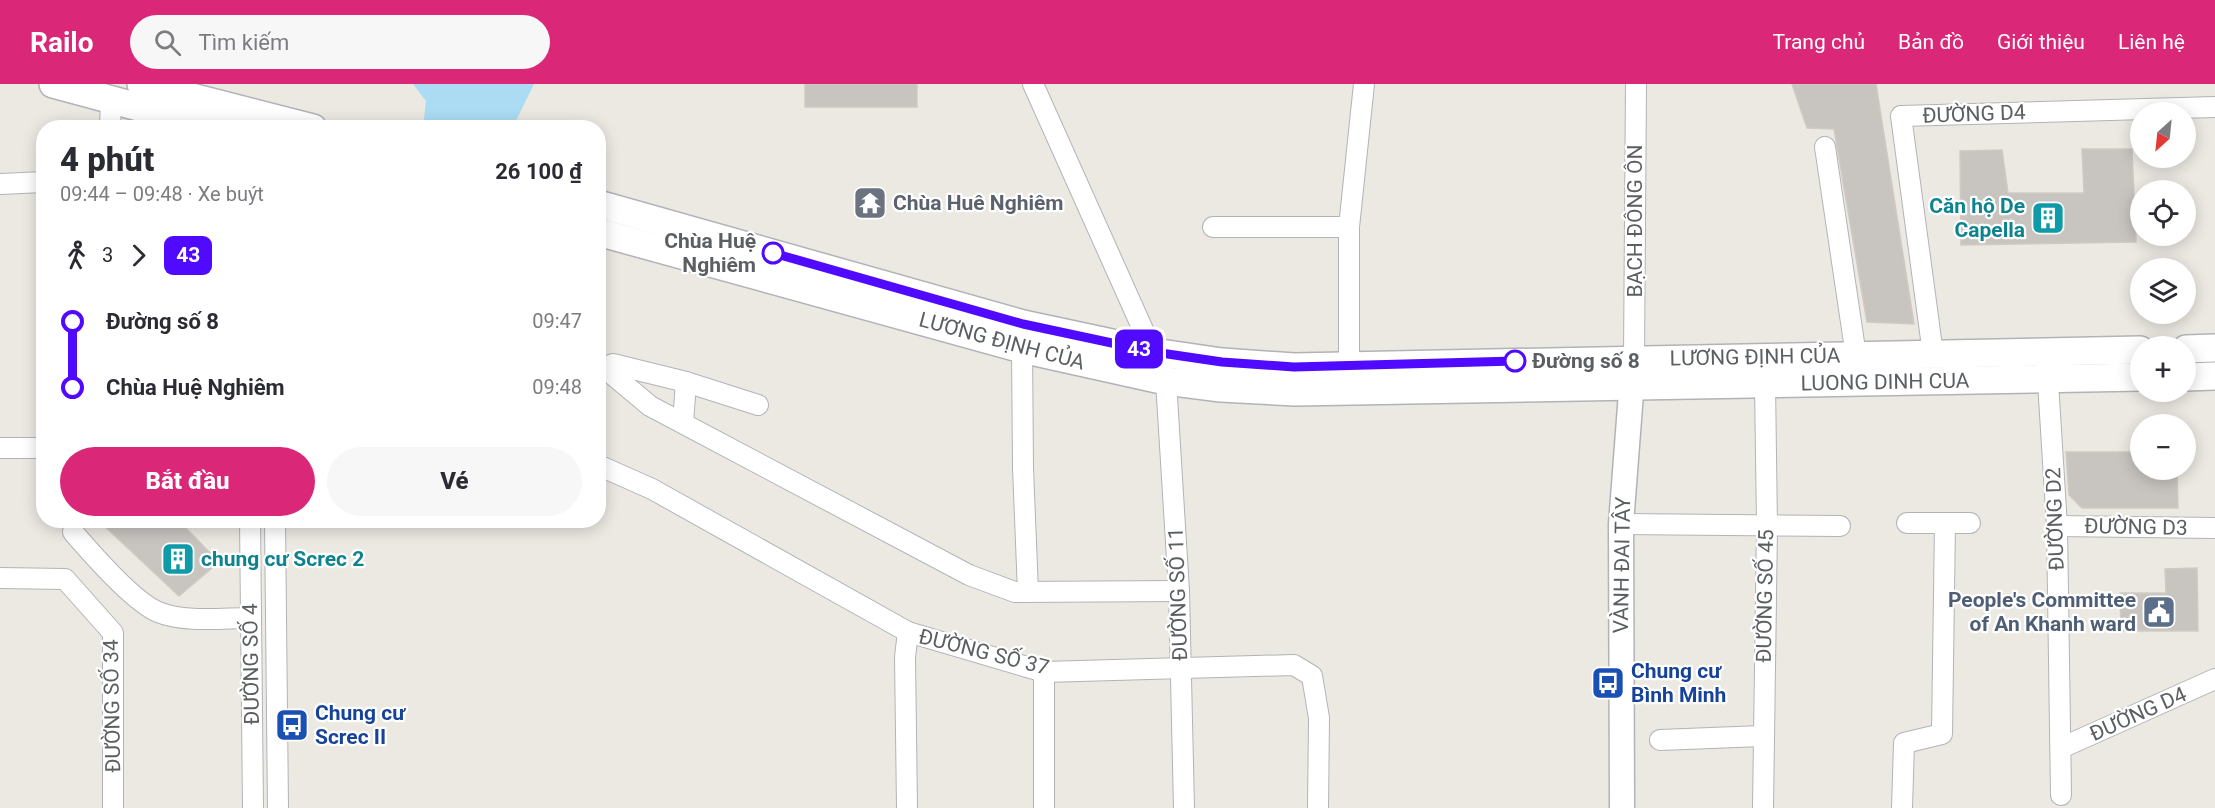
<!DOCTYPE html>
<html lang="vi">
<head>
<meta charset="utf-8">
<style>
	:root { --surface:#fff; --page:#f7f7f7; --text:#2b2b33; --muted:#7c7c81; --accent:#db2777 }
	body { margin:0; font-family:Roboto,sans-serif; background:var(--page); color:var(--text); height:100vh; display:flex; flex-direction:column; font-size:22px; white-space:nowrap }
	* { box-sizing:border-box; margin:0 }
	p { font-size:20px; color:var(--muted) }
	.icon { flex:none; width:33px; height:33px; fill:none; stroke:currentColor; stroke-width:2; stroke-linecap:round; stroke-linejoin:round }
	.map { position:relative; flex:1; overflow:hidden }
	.details { position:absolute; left:36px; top:36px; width:570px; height:408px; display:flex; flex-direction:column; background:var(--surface); border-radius:24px; box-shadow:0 3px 15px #0003 }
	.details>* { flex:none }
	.badge { padding:0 12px; border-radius:9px; font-size:21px; line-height:39px }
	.needle { width:39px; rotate:207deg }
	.controls { position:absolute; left:2130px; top:18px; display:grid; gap:12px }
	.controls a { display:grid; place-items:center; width:66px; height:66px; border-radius:50%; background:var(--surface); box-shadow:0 3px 15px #0003; font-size:30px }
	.map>.badge { position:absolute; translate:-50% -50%; box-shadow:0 0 0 3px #fff }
	.legs { display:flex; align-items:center; gap:9px; height:66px; padding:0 24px; font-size:20px }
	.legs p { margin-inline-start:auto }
	.overview { display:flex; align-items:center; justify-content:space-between; height:102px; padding:0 24px }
	h1 { font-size:33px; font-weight:800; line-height:45px }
	.primary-button { display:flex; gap:12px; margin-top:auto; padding:12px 24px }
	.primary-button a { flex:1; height:69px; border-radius:36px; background:var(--accent); color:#fff; font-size:24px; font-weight:800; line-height:69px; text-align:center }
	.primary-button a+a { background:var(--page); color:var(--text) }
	ul { padding:0 24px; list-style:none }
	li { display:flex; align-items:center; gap:21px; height:66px; font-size:22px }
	li i { display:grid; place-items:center; width:9px; height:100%; margin:0 8px; background:currentColor }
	li i::after { content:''; width:15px; height:15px; margin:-8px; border:4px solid; border-radius:50%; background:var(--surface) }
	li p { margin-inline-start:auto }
	li:first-child i { background:linear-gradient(#0000 50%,currentColor 0) }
	li:last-child i { background:linear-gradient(currentColor 50%,#0000 0) }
	header { display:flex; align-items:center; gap:36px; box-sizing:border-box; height:84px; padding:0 30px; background:var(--accent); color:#fff }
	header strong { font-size:28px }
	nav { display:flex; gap:33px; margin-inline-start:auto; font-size:21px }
	.search { width:420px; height:54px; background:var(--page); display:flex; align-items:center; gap:15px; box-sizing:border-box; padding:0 21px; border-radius:33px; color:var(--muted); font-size:22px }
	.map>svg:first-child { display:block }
	.water { fill:#abdcf4 }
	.building { fill:#c8c4c0; stroke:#d0cac2; stroke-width:1.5 }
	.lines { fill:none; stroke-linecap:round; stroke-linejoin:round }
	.minor-casing { stroke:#b1b4b7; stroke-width:22 }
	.tertiary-casing { stroke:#b1b4b7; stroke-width:27 }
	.secondary-casing { stroke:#b0b3b7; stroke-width:30 }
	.minor { stroke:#fff; stroke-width:20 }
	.tertiary { stroke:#fff; stroke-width:24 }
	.secondary { stroke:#fff; stroke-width:27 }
	.line-1-casing { stroke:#fff; stroke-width:14 }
	.line-1 { stroke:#4f0aff; stroke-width:9 }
	.stop-1-dot { fill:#fff; stroke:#4f0aff; stroke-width:3 }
	.labels { text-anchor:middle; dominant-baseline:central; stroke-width:4.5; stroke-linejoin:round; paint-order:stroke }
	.street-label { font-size:21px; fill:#5b5f62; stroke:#fff }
	.worship-label { font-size:21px; font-weight:bold; fill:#5b616d; stroke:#fff; text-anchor:start }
	.culture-label { font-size:21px; font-weight:bold; fill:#0d838f; stroke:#fff; text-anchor:end }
	.stop-label { font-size:21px; font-weight:bold; fill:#5b5f62; stroke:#fff; text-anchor:end }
	.service-label { font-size:21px; font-weight:bold; fill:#4e5e75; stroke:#fff; text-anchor:end }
	.transit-label { font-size:21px; font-weight:bold; fill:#164399; stroke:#fff; text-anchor:start }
</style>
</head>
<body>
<header>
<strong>Railo</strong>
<div class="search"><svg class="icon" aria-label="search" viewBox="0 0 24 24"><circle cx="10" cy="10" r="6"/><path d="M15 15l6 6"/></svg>Tìm kiếm</div>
<nav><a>Trang chủ</a><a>Bản đồ</a><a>Giới thiệu</a><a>Liên hệ</a></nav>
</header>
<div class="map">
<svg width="2215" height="724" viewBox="0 0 2215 724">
	<rect width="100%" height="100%" fill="#ece9e3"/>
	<!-- water -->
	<path class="water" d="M413 0H534L513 43 423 44 426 17Z"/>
	<!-- building -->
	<g class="building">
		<rect x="805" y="0" width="112" height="23"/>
		<path d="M1792 0H1876L1914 240 1867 238 1834 45 1807 44Z"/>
		<path d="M2082 65H2132L2136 158 1961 161 1960 67 2002 66 2008 109H2084Z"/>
		<path d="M2066 368H2140V386H2177L2178 424H2082L2069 411Z"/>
		<path d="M98 436H178L219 478 179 512Z"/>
		<path d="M2197 484 2198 547H2121L2120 509H2166L2165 485Z"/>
	</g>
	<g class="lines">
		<!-- minor casing -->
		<g class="minor-casing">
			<g id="minor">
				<path d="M1033 0 1166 297 1179 507 1184 724"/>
				<path d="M110 44 111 15"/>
				<path d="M1825 63 1856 272"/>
				<path d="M0 100 44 98"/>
				<path d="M1213 143H1349"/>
				<path d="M1022 265 1023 384 1028 508"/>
				<path d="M1933 270 1901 32 2215 23"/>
				<path d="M1634 274 1636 0"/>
				<path d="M1349 281V143L1364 0"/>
				<path d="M2047 282 2057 442 2061 711"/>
				<path d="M686 298 758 321"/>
				<path d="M683 339 686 298 613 280 608 282 607 286 650 322 969 491 1015 508 1179 507"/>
				<path d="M0 364H44"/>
				<path d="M598 381 652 405 908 548 1044 588 1294 581 1312 592 1319 634 1318 724"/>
				<path d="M250 436 253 724"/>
				<path d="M275 436 278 724"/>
				<path d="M1907 439H1970"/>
				<path d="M1621 440 1840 442"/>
				<path d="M2057 442 2215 444"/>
				<path d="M73 448C91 469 134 518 158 528 185 539 222 534 251 534"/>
				<path d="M0 494 65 495 113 549V724"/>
				<path d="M1660 656 1762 652"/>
				<path d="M2061 664 2215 595"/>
				<path d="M907 724 905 573 908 548"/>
				<path d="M1044 724V588"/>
				<path d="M1763 724 1767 442 1765 300"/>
				<path d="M1902 724 1904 659 1942 650 1945 439"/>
			</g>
		</g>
		<!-- tertiary casing -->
		<g class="tertiary-casing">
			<path id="tertiary" d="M1622 724 1621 440 1633 283"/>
		</g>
		<!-- secondary casing -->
		<g class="secondary-casing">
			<g id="secondary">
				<path d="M53 0 216 44"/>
				<path d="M141 0 313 44"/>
				<path d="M598 120 1023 240 1154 268 1222 278 1294 283 2140 266"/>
				<path d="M598 148 1022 265 1166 297 1221 304 1295 308 2140 293"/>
				<path d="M2186 265 2215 264"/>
				<path d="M2186 293 2215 292"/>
			</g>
		</g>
		<!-- minor -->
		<use href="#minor" class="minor"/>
		<!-- tertiary -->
		<use href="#tertiary" class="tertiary"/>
		<!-- secondary -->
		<use href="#secondary" class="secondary"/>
	</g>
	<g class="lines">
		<!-- line-1 casing -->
		<g class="line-1-casing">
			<path id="line-1" d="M773 169 1023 240 1154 268 1222 278 1294 283 1515 277"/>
		</g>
		<!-- line-1 -->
		<use href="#line-1" class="line-1"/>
	</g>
	<!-- icons -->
	<defs>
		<g id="temple-square" transform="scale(1.725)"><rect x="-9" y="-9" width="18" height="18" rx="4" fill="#6b7280" stroke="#fff"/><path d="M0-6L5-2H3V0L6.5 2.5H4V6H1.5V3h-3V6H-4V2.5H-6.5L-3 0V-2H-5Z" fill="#fff"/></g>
		<g id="building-square" transform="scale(1.725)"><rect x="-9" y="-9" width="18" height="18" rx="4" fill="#0f9aa8" stroke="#fff"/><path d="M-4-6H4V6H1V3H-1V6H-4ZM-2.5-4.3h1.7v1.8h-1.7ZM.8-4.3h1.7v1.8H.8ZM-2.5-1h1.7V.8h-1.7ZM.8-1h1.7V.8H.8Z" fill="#fff"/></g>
		<g id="civic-square" transform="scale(1.725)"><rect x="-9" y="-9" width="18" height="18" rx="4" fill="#5c6f8a" stroke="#fff"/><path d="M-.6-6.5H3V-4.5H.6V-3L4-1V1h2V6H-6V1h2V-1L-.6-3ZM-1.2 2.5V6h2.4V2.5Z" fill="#fff"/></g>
		<g id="bus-square" transform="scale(1.725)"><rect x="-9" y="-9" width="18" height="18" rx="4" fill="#1a4fb4" stroke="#fff"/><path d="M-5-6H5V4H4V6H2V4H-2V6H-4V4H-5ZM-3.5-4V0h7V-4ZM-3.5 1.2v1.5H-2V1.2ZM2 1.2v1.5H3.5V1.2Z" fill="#fff"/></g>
	</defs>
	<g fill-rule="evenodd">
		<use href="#temple-square" x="870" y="119"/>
		<use href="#building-square" x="2048" y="134"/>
		<use href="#building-square" x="178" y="475"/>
		<use href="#civic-square" x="2159" y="528"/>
		<use href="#bus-square" x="1608" y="599"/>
		<use href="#bus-square" x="292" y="641"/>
	</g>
	<!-- markers -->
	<g class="stop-1-dot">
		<circle cx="773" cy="169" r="10"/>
		<circle cx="1515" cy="277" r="10"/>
	</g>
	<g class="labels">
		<!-- street labels -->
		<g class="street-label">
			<text transform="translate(1974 30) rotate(-2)">ĐƯỜNG D4</text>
			<text transform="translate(1635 137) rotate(-90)">BẠCH ĐÔNG ÔN</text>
			<text transform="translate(1002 257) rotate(15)">LƯƠNG ĐỊNH CỦA</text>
			<text transform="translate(1755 273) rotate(-1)">LƯƠNG ĐỊNH CỦA</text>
			<text transform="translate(1885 298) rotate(-1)">LUONG DINH CUA</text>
			<text transform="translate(2055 435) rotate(-92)">ĐƯỜNG D2</text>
			<text transform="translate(2136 443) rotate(1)">ĐƯỜNG D3</text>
			<text transform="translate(1622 481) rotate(-89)">VÀNH ĐAI TÂY</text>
			<text transform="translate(1178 510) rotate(-92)">ĐƯỜNG SỐ 11</text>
			<text transform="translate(1765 512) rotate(-89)">ĐƯỜNG SỐ 45</text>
			<text transform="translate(984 568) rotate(14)">ĐƯỜNG SỐ 37</text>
			<text transform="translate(251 580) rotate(-91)">ĐƯỜNG SỐ 4</text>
			<text transform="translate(112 622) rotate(-91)">ĐƯỜNG SỐ 34</text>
			<text transform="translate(2138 630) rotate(-24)">ĐƯỜNG D4</text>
		</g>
		<!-- worship labels -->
		<g class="worship-label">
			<text x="893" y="119">Chùa Huê Nghiêm</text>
		</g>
		<!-- culture labels -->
		<g class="culture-label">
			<text x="2025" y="122">Căn hộ De<tspan x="2025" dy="24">Capella</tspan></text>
			<text x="201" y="475" text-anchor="start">chung cư Screc 2</text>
		</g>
		<!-- stop labels -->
		<g class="stop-label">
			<text x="756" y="157">Chùa Huệ<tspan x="756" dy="24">Nghiêm</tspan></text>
			<text x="1532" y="277" text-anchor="start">Đường số 8</text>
		</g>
		<!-- service labels -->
		<g class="service-label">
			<text x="2136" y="516">People's Committee<tspan x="2136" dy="24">of An Khanh ward</tspan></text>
		</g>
		<!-- transit labels -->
		<g class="transit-label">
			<text x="1631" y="587">Chung cư<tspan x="1631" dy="24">Bình Minh</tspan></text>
			<text x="315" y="629">Chung cư<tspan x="315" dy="24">Screc II</tspan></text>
		</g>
	</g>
</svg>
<div class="controls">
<a><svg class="needle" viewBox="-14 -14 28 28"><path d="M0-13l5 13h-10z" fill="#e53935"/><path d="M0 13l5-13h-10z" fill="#7c7c81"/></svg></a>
<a><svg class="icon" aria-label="locate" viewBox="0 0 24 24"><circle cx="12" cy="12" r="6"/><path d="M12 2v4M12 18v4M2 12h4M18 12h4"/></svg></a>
<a><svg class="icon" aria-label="layers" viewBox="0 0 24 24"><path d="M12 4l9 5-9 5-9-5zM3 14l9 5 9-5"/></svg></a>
<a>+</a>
<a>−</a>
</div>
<b class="badge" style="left:1139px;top:265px;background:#4f0aff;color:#fff">43</b>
<section class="details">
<div class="overview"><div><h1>4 phút</h1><p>09:44 – 09:48 · Xe buýt</p></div><b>26 100 ₫</b></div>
<div class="legs"><svg class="icon" aria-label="walk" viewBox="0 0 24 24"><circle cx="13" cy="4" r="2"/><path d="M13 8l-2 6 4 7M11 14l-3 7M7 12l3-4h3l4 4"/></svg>3<svg class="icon" aria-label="forward" viewBox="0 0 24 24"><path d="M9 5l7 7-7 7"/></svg><b class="badge" style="background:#4f0aff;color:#fff">43</b></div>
<ul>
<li><i style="color:#4f0aff"></i><b>Đường số 8</b><p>09:47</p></li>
<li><i style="color:#4f0aff"></i><b>Chùa Huệ Nghiêm</b><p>09:48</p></li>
</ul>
<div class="primary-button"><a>Bắt đầu</a><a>Vé</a></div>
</section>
</div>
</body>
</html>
